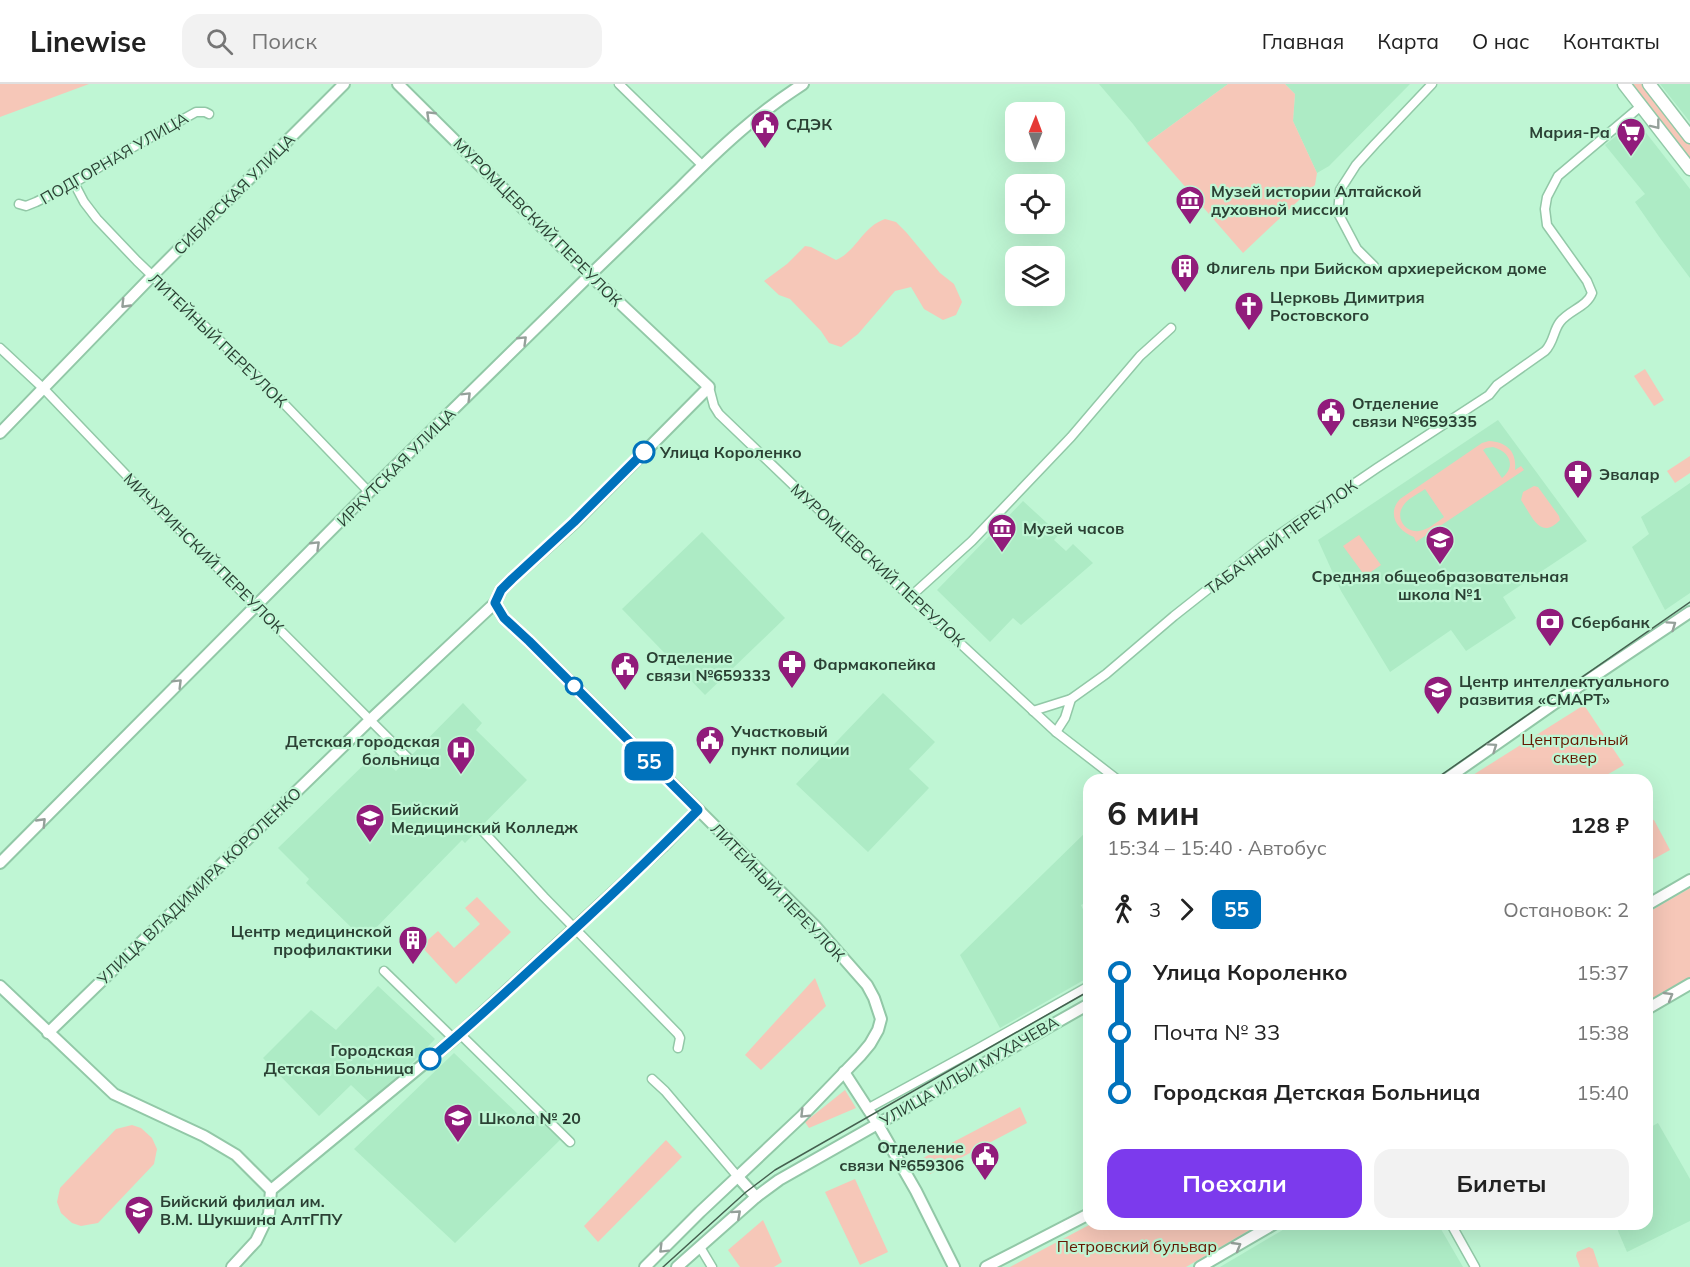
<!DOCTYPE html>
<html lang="ru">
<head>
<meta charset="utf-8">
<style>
	:root { --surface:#fff; --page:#f2f2f2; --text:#222; --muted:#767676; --line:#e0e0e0; --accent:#7c3aed }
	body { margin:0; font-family:Mulish,sans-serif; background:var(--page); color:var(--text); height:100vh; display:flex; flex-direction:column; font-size:22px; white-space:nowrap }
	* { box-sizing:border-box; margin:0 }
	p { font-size:20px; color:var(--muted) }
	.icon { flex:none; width:33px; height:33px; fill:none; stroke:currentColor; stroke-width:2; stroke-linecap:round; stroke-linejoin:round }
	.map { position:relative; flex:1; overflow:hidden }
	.panel { position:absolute; left:1083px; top:690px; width:570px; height:456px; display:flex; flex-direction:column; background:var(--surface); border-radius:18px; box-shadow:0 6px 24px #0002 }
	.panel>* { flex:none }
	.badge { padding:0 12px; border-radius:9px; font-size:21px; line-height:39px }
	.needle { width:39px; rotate:1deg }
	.tools { position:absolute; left:1005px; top:18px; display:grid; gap:12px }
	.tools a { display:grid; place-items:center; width:60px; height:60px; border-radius:12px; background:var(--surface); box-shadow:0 6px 24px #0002; font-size:30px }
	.map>.badge { position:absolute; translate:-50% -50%; box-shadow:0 0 0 3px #fff }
	.legs { display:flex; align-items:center; gap:9px; height:66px; padding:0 24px; font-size:20px }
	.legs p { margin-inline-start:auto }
	.headline { display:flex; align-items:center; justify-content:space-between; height:102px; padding:0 24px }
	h1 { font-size:33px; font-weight:700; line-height:45px }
	.primary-button { display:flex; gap:12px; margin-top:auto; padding:12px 24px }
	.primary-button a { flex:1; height:69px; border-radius:18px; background:var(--accent); color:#fff; font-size:24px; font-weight:700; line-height:69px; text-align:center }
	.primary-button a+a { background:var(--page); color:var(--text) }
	ul { padding:0 24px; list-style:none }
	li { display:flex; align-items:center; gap:21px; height:60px; font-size:22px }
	li i { display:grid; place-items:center; width:9px; height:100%; margin:0 8px; background:currentColor }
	li i::after { content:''; width:15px; height:15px; margin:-8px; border:4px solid; border-radius:50%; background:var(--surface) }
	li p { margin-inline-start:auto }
	li:first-child i { background:linear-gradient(#0000 50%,currentColor 0) }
	li:last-child i { background:linear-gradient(currentColor 50%,#0000 0) }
	header { display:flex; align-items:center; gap:36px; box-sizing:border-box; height:84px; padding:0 30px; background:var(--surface); border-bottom:2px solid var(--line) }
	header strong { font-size:28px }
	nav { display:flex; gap:33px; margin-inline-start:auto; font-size:21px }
	.search { width:420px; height:54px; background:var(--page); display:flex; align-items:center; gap:15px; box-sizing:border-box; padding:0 21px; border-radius:18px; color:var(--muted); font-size:22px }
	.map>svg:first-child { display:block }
	.built { fill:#adebc5 }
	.green { fill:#f6c7b8; fill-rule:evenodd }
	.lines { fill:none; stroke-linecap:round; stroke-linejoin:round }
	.minor-casing { stroke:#92c8a7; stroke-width:11 }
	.tertiary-casing { stroke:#92c8a7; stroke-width:14 }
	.secondary-casing { stroke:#92c8a7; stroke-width:14 }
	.primary-casing { stroke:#92c8a7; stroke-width:15 }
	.minor { stroke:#fff; stroke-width:8 }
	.tertiary { stroke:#fff; stroke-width:10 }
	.secondary { stroke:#fff; stroke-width:10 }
	.primary { stroke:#fff; stroke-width:12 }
	.tram { stroke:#456150; stroke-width:1.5 }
	.oneway { stroke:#95a09a }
	.line-1-casing { stroke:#fff; stroke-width:14 }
	.line-1 { stroke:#0072bc; stroke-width:9 }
	.stop-1-dot { fill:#fff; stroke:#0072bc; stroke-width:3 }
	.labels { text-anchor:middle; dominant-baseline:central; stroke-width:4.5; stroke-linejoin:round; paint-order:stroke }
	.poi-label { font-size:16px; font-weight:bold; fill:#2b4134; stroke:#bff6d4; text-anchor:start }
	.street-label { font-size:16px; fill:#2b4134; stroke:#bff6d4 }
	.stop-label { font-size:16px; font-weight:bold; fill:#2b4134; stroke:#bff6d4; text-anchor:start }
	.park-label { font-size:16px; fill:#651700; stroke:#bff6d4 }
</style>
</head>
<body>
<header>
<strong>Linewise</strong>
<div class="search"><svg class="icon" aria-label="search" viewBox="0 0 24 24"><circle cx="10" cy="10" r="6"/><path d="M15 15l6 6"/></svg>Поиск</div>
<nav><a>Главная</a><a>Карта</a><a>О нас</a><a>Контакты</a></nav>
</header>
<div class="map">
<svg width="1690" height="1183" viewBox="0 0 1690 1183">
	<rect width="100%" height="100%" fill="#bff6d4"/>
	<!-- built -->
	<g class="built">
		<path d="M1099 0H1228L1147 59 1133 40Z"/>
		<path d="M1285 0H1410L1329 82 1317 89 1293 37 1295 10Z"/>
		<path d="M1660 0H1690V38Z"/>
		<path d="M1636 36 1690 105V194L1660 154 1635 118 1645 110 1605 61Z"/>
		<path d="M1498 336 1587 457 1503 513 1516 534 1507 540 1466 567 1451 546 1390 588 1341 507 1318 456Z"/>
		<path d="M1690 399V509L1665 526 1632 463 1649 450 1641 433Z"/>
		<path d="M1023 417 1059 450 1054 456 1066 467 1073 460 1093 479 1021 541 1013 534 990 558 937 506Z"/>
		<path d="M702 448 785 534 705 611 622 525Z"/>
		<path d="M883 609 935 658 909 685 929 704 868 768 796 700Z"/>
		<path d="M463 619 482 639 476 646 527 696 465 759 462 756 364 856 306 799 309 795 278 764 376 669 396 687Z"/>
		<path d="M1089 745V817L1081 821 1089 839V893L1000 944 960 871Z"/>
		<path d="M378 902 435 955 372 1021 351 1001 319 1032 263 974 311 926 336 946Z"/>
		<path d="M454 969 519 1031 533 1028 561 1055 455 1159 354 1065Z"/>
		<path d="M1658 1039 1690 1095V1137L1627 1168 1618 1147V1140H1647V1045Z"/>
		<path d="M1293 1140H1438L1463 1183H1220Z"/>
	</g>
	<!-- green -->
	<g class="green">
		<path d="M0 0H89L0 33Z"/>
		<path d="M1228 0H1285L1295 10 1293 37 1317 89 1315 101 1243 169 1147 59Z"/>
		<path d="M1632 0H1642L1690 61V74Z"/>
		<path d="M885 135 896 138 906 148 940 189 954 200 962 218 956 231 943 236 924 225 911 203 895 207 858 250 841 263 829 259 821 247 790 215 779 211 764 197 787 180 805 162 811 163 836 176C857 167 862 143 885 135Z"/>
		<path d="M1645 285 1664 316 1654 322 1634 292Z"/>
		<path d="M1489 357C1507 358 1517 368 1515 386L1521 382 1524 386 1416 458 1414 453C1398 447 1386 430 1400 415L1482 359ZM1493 363C1509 367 1517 382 1502 394L1483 366 1486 364ZM1425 405 1444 433C1437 438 1428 446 1419 447 1405 449 1395 434 1403 422 1407 415 1418 410 1425 405Z"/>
		<path d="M1690 372V389L1675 399 1667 387Z"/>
		<path d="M1534 402 1538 403 1559 432 1560 436C1540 457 1532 432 1521 416L1523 408Z"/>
		<path d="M1359 451 1381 481 1365 492 1343 462Z"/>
		<path d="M1584 621 1624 681 1598 696H1465Z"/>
		<path d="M1647 734 1654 736 1670 766 1650 777 1647 774Z"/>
		<path d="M1690 804V893L1647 917V829Z"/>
		<path d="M477 813 511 848 456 900 421 862 438 847 454 864 480 840 465 824Z"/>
		<path d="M815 894 826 922 761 986 745 971Z"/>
		<path d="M845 1006 856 1024 809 1044 805 1038Z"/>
		<path d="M1020 1023 1027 1039 930 1090 921 1075Z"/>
		<path d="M132 1041 141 1044 152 1054 157 1065 154 1080 98 1139 81 1142 72 1139 61 1129 57 1118 60 1104 116 1045Z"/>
		<path d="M666 1056 682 1073 598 1158 584 1142Z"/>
		<path d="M855 1095 888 1168 860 1181 825 1108Z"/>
		<path d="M763 1136 782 1178 774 1183H740L728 1166Z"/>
		<path d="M1091 1140H1260L1186 1183H1010Z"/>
		<path d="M1589 1163 1593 1165 1599 1183H1580L1576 1172 1577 1168Z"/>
	</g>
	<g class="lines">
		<!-- minor casing -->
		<g class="minor-casing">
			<g id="minor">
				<path d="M619 0 702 81"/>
				<path d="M74 99 84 118 97 135 137 177 267 302 369 408"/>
				<path d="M19 120 26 122 36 118 74 99 112 75 196 28H205L209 30"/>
				<path d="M1374 182 1357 165 1338 129 1340 106 1356 81 1375 60 1432 0"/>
				<path d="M0 264 44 305 151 417 409 675"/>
				<path d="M709 303 714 322 719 330 910 513 1028 622 1056 648 1118 696"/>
				<path d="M910 513 972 457 1071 353 1140 272 1171 244"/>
				<path d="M1071 615 1106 590 1174 532 1264 461 1377 384 1489 311 1497 301 1545 267C1554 258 1553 247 1560 238 1569 226 1587 223 1592 209L1587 197 1547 141 1545 125 1547 113 1558 92 1641 22"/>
				<path d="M1033 627 1071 615 1065 634 1056 648"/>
				<path d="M480 744 544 813 678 950 680 954 678 964"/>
				<path d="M384 887 454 955"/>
				<path d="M460 950 570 1058"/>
				<path d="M652 995 665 1007 738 1093"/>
				<path d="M867 1025 977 965 1089 902"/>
				<path d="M1451 1140 1475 1183"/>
				<path d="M700 1163 712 1183"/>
			</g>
		</g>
		<!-- tertiary casing -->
		<g class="tertiary-casing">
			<g id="tertiary">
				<path d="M0 349 153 191 344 0"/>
				<path d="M0 779 365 412 590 191 398 0"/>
				<path d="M0 902 114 1010 204 1052 236 1071 271 1106"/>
				<path d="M48 949 370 636 495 519"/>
				<path d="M232 1183 256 1157 269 1130 271 1106 454 955 575 844 662 763 698 726"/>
			</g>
		</g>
		<!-- secondary casing -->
		<g class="secondary-casing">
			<g id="secondary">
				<path d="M1445 696 1578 603 1690 528"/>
				<path d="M1647 821 1690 796"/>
				<path d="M1647 925 1690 900"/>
				<path d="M844 988 877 1039 916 1107 954 1183"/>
				<path d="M738 1093 756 1113"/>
				<path d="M645 1183 700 1128 801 1033 860 972 870 960 878 946 881 935 874 914 867 901 816 843 529 557 504 534 495 519 501 506 512 495 575 438 709 303 590 191C620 162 650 133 680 104 719 65 756 30 803 0"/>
				<path d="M677 1183 756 1113 779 1096 1089 920"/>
				<path d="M986 1183 1089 1130"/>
				<path d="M1200 1183 1274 1140"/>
			</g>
		</g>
		<!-- primary casing -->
		<g class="primary-casing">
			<g id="primary">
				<path d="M1624 0 1690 85"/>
				<path d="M1649 0 1690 53"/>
			</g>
		</g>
		<!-- minor -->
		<use href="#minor" class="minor"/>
		<!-- tertiary -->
		<use href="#tertiary" class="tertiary"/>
		<!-- secondary -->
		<use href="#secondary" class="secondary"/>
		<!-- primary -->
		<use href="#primary" class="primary"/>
		<!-- tram -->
		<g class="tram">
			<path d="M1434 696 1690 518"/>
			<path d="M663 1183 746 1108 775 1086 1089 907"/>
		</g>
	</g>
	<!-- one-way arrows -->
	<defs><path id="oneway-chevron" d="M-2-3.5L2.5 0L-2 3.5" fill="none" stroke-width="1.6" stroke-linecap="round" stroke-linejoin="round" transform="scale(1.5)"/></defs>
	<g class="oneway">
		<use href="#oneway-chevron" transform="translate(430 31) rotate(-136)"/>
		<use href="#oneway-chevron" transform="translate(1656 41) rotate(52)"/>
		<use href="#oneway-chevron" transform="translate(125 220) rotate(134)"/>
		<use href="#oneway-chevron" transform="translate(523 256) rotate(-44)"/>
		<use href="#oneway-chevron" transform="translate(467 312) rotate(-45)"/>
		<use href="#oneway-chevron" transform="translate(316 461) rotate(-44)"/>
		<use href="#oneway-chevron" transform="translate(1672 541) rotate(-35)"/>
		<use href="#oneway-chevron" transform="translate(178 599) rotate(-45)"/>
		<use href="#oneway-chevron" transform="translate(1493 663) rotate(-35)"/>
		<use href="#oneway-chevron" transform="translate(42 738) rotate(-46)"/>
		<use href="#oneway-chevron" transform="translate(1669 912) rotate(-30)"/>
		<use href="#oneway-chevron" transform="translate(804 1030) rotate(135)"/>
		<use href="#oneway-chevron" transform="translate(737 1130) rotate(-42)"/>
		<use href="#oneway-chevron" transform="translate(1237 1162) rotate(-30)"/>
		<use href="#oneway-chevron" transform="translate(663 1165) rotate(135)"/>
	</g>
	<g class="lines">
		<!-- line-1 casing -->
		<g class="line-1-casing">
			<path id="line-1" d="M430 975C469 943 506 908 543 874 596 826 648 777 698 726L529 557 504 534 495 519 501 506 512 495 574 438 644 368"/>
		</g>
		<!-- line-1 -->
		<use href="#line-1" class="line-1"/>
	</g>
	<!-- icons -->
	<defs>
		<g id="civic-pin" transform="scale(1.5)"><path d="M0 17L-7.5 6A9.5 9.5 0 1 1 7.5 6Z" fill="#911c7b" stroke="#bff6d4"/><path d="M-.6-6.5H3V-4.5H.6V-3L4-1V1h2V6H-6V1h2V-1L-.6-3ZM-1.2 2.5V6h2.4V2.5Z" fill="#fff"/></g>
		<g id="supermarket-pin" transform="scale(1.5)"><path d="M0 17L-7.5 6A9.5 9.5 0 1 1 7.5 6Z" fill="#911c7b" stroke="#bff6d4"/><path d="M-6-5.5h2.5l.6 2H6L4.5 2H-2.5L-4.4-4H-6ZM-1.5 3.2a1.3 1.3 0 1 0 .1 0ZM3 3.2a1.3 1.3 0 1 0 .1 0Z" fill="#fff"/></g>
		<g id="museum-pin" transform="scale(1.5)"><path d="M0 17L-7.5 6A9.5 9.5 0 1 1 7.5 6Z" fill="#911c7b" stroke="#bff6d4"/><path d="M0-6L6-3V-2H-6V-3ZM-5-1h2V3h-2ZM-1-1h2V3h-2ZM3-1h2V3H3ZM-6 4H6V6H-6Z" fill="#fff"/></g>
		<g id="building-pin" transform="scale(1.5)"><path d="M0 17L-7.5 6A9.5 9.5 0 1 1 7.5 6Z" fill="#911c7b" stroke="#bff6d4"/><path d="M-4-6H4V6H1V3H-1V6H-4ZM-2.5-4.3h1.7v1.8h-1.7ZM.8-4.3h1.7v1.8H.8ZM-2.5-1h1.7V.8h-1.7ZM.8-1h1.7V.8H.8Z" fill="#fff"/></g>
		<g id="church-pin" transform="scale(1.5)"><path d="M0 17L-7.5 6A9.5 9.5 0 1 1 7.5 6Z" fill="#911c7b" stroke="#bff6d4"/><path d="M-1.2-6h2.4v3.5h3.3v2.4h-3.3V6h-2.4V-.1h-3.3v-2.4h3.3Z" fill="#fff"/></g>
		<g id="pharmacy-pin" transform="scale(1.5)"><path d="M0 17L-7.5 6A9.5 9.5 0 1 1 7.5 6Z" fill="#911c7b" stroke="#bff6d4"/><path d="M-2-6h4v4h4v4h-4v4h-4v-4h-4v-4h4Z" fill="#fff"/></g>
		<g id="school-pin" transform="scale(1.5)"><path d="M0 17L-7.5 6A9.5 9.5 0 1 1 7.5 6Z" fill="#911c7b" stroke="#bff6d4"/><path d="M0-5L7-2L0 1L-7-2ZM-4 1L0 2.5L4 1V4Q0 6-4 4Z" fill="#fff"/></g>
		<g id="bank-pin" transform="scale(1.5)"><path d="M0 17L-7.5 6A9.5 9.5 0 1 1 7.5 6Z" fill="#911c7b" stroke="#bff6d4"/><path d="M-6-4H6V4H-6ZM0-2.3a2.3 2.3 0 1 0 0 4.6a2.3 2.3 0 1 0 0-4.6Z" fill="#fff"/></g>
		<g id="hospital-pin" transform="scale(1.5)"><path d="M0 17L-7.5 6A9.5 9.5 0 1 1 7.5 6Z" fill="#911c7b" stroke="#bff6d4"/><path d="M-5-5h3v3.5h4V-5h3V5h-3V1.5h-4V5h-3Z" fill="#fff"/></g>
		<g id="university-pin" transform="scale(1.5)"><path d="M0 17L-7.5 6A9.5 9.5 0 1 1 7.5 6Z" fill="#911c7b" stroke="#bff6d4"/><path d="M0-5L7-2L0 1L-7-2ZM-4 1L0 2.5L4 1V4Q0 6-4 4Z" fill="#fff"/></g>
	</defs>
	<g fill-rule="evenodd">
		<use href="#civic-pin" x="765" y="40"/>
		<use href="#supermarket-pin" x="1631" y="48"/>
		<use href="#museum-pin" x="1190" y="116"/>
		<use href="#building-pin" x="1185" y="184"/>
		<use href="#church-pin" x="1249" y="222"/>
		<use href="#civic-pin" x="1331" y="328"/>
		<use href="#pharmacy-pin" x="1578" y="390"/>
		<use href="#museum-pin" x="1002" y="444"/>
		<use href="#school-pin" x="1440" y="456"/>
		<use href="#bank-pin" x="1550" y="538"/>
		<use href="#pharmacy-pin" x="792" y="580"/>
		<use href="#civic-pin" x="625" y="582"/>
		<use href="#school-pin" x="1438" y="606"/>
		<use href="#civic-pin" x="710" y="656"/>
		<use href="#hospital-pin" x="461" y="666"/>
		<use href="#university-pin" x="370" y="734"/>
		<use href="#building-pin" x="413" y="856"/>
		<use href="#school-pin" x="458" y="1034"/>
		<use href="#civic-pin" x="985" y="1072"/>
		<use href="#university-pin" x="139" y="1126"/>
	</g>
	<!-- markers -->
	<g class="stop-1-dot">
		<circle cx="644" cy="368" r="10"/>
		<circle cx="574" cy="602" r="8"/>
		<circle cx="430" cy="975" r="10"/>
	</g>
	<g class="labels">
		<!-- poi labels -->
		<g class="poi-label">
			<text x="786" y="40">СДЭК</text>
			<text x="1610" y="48" text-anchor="end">Мария-Ра</text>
			<text x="1211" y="107">Музей истории Алтайской<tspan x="1211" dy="18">духовной миссии</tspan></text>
			<text x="1206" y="184">Флигель при Бийском архиерейском доме</text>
			<text x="1270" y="213">Церковь Димитрия<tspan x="1270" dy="18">Ростовского</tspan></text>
			<text x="1352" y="319">Отделение<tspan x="1352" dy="18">связи №659335</tspan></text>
			<text x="1599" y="390">Эвалар</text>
			<text x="1023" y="444">Музей часов</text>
			<text x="1440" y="492" text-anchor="middle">Средняя общеобразовательная<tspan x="1440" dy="18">школа №1</tspan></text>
			<text x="1571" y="538">Сбербанк</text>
			<text x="646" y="573">Отделение<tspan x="646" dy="18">связи №659333</tspan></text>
			<text x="813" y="580">Фармакопейка</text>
			<text x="1459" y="597">Центр интеллектуального<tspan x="1459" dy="18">развития «СМАРТ»</tspan></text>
			<text x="731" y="647">Участковый<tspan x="731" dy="18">пункт полиции</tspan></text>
			<text x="440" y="657" text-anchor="end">Детская городская<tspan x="440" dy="18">больница</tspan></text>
			<text x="391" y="725">Бийский<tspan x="391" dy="18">Медицинский Колледж</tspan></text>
			<text x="392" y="847" text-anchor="end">Центр медицинской<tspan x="392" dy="18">профилактики</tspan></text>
			<text x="479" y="1034">Школа № 20</text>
			<text x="964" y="1063" text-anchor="end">Отделение<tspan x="964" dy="18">связи №659306</tspan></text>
			<text x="160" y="1117">Бийский филиал им.<tspan x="160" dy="18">В.М. Шукшина АлтГПУ</tspan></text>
		</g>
		<!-- street labels -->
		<g class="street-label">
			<text transform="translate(114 74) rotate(-30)">ПОДГОРНАЯ УЛИЦА</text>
			<text transform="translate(234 110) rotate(-45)">СИБИРСКАЯ УЛИЦА</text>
			<text transform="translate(538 138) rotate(45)">МУРОМЦЕВСКИЙ ПЕРЕУЛОК</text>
			<text transform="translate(218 256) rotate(44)">ЛИТЕЙНЫЙ ПЕРЕУЛОК</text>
			<text transform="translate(396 383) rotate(-45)">ИРКУТСКАЯ УЛИЦА</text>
			<text transform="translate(1281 453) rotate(-36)">ТАБАЧНЫЙ ПЕРЕУЛОК</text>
			<text transform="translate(204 469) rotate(45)">МИЧУРИНСКИЙ ПЕРЕУЛОК</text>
			<text transform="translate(878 481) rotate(43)">МУРОМЦЕВСКИЙ ПЕРЕУЛОК</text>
			<text transform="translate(199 802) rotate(-44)">УЛИЦА ВЛАДИМИРА КОРОЛЕНКО</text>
			<text transform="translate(778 808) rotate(46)">ЛИТЕЙНЫЙ ПЕРЕУЛОК</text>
			<text transform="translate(969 987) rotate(-30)">УЛИЦА ИЛЬИ МУХАЧЕВА</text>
		</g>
		<!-- stop labels -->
		<g class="stop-label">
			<text x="660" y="368">Улица Короленко</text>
			<text x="414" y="966" text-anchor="end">Городская<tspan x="414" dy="18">Детская Больница</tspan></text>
		</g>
		<!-- park labels -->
		<g class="park-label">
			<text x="1575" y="655">Центральный<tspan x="1575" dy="18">сквер</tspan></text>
			<text x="1137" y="1162">Петровский бульвар</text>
		</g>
	</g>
</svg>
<div class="tools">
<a><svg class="needle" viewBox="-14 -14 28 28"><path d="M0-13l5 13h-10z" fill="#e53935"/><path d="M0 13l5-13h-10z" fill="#767676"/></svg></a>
<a><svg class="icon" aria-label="locate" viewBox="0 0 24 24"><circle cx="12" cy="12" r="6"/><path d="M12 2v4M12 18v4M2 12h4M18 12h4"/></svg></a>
<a><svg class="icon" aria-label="layers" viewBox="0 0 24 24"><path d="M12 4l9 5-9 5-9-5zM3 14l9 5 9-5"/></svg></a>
</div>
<b class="badge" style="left:649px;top:677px;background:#0072bc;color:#fff">55</b>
<section class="panel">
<div class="headline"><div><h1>6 мин</h1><p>15:34 – 15:40 · Автобус</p></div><b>128 ₽</b></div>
<div class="legs"><svg class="icon" aria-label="walk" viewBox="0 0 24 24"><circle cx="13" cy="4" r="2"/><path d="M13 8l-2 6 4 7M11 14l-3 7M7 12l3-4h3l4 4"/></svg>3<svg class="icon" aria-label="forward" viewBox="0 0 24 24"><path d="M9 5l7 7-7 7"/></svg><b class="badge" style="background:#0072bc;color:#fff">55</b><p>Остановок: 2</p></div>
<ul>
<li><i style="color:#0072bc"></i><b>Улица Короленко</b><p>15:37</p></li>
<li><i style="color:#0072bc"></i><span>Почта № 33</span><p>15:38</p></li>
<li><i style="color:#0072bc"></i><b>Городская Детская Больница</b><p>15:40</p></li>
</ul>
<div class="primary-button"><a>Поехали</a><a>Билеты</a></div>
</section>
</div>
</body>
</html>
